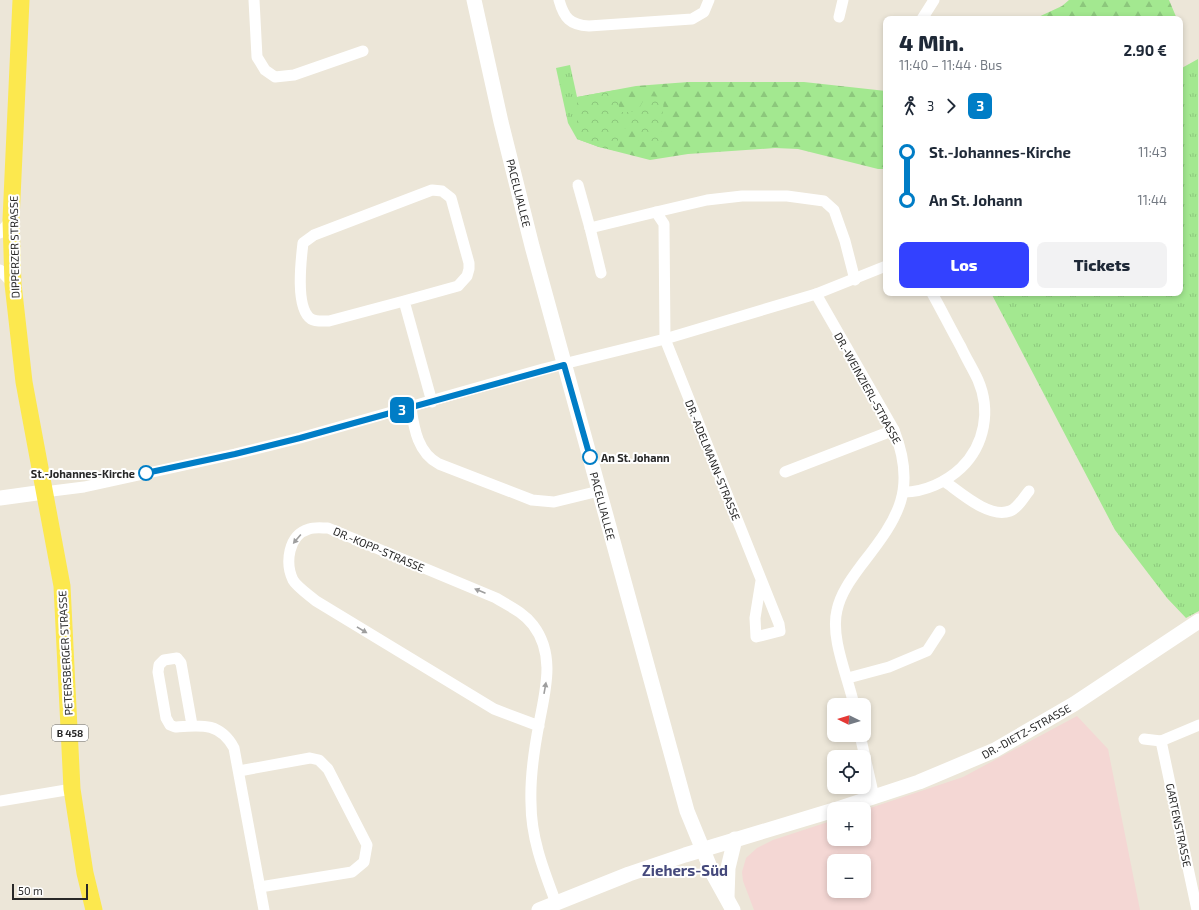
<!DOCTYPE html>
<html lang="de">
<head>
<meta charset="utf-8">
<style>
	:root { --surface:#fff; --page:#f2f2f3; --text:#1f2937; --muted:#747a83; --accent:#3341ff }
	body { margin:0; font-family:"Exo 2",sans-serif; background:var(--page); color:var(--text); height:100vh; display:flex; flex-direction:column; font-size:15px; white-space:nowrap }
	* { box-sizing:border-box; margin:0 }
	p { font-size:13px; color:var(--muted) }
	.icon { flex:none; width:22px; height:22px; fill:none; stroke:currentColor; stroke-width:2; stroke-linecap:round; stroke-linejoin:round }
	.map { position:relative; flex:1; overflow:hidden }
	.drawer { position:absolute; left:883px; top:16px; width:300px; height:280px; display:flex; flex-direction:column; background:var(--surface); border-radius:8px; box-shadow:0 2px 6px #0003 }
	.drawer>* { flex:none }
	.badge { padding:0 8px; border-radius:6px; font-size:14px; line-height:26px }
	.needle { width:26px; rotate:275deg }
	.controls { position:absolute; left:827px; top:698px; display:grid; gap:8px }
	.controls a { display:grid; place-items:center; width:44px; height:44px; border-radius:8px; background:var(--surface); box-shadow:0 2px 6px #0003; font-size:20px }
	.scale { position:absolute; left:12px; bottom:10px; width:76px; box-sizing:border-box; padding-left:4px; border:2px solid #282828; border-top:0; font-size:11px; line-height:14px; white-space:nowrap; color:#282828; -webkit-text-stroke:3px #fff; paint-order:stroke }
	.map>.badge { position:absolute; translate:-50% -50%; box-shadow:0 0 0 2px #fff }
	.legs { display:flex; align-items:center; gap:6px; height:44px; padding:0 16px; font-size:13px }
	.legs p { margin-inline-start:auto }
	.headline { display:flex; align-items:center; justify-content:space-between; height:68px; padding:0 16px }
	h1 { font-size:22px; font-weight:800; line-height:30px }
	.cta { display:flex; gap:8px; margin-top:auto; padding:8px 16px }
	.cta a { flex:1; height:46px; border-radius:8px; background:var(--accent); color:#fff; font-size:16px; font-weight:800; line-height:46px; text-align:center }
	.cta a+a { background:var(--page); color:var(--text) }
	ul { padding:0 16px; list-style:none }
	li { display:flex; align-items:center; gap:14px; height:48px; font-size:15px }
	li i { display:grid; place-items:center; width:6px; height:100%; margin:0 5px; background:currentColor }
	li i::after { content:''; width:10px; height:10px; margin:-5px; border:3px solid; border-radius:50%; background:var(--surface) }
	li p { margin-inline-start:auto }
	li:first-child i { background:linear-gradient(#0000 50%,currentColor 0) }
	li:last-child i { background:linear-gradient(currentColor 50%,#0000 0) }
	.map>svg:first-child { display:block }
	.medical { fill:#f4d7d4; fill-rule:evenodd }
	.grass { fill:url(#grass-tufts) }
	.forest { fill:url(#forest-firs) }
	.park { fill:url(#park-crowns) }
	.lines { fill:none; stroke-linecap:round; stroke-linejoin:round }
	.street { stroke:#fff; stroke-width:11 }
	.secondary { stroke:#fff; stroke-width:15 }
	.primary { stroke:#fce84e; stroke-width:17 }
	.oneway { fill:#9e9e9e }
	.line-1-casing { stroke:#fff; stroke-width:9 }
	.line-1 { stroke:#007dc6; stroke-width:6 }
	.stop-1-dot { fill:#fff; stroke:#007dc6; stroke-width:2 }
	.labels { text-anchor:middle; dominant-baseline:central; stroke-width:4; stroke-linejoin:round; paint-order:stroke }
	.shield { fill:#fff; stroke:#686868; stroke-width:1 }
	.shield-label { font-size:10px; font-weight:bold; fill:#282828 }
	.street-label { font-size:11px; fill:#282828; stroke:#fff }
	.stop-label { font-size:11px; font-weight:bold; fill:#282828; stroke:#fff; text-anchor:start }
	.district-label { font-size:15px; font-weight:bold; fill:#45497c; stroke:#fff }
</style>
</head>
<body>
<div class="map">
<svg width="1199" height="910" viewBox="0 0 1199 910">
	<defs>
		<pattern id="grass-tufts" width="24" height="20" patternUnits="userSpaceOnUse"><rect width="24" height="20" fill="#a3e890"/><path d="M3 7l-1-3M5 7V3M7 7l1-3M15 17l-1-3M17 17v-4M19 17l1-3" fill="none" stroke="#8cc77c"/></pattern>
		<pattern id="forest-firs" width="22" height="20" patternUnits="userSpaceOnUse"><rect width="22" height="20" fill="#a3e890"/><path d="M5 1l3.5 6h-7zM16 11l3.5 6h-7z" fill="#8cc77c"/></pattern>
		<pattern id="park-crowns" width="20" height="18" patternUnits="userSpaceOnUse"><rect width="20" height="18" fill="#a3e890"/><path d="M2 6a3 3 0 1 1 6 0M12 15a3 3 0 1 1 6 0" fill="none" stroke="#8cc77c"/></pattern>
	</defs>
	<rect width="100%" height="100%" fill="#ece6d8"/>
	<!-- medical -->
	<path class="medical" d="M1077 716 1108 749 1140 910H754L743 881 742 872 746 858 757 848 773 840 834 820V839H864V810L963 777ZM834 861H864V891H834Z"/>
	<!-- grass -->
	<g class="grass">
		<path d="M1198 59 1199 611 1186 618 1167 598 1115 530 991 293H1180V69Z"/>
		<path d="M570 65 577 97V139L568 123 556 68Z"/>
	</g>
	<!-- forest -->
	<g class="forest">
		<path d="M1069 0H1169L1177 19H1034L1062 6Z"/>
		<path d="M688 82H804L886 91V169H878L798 149 775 148 688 154 650 160 599 147 577 139V97L636 86Z"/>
	</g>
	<!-- park -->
	<path class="park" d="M616 90 620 112H637L646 96 664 97 660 146 639 141 637 129 619 128 617 151 599 147 577 139V97Z"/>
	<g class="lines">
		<!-- street -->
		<g class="street">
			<path d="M254 0 257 57 265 70 275 77 294 75 363 51"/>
			<path d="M559 0C564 18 570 25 589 26L692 19 704 12 709 0"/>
			<path d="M839 17 843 0"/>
			<path d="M922 19 934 0"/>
			<path d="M578 185 590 228"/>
			<path d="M0 233 11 220"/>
			<path d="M0 270 13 284"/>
			<path d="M601 273 590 228 656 212"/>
			<path d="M816 294 894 430C917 489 899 517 863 563 852 578 841 592 837 610 830 638 848 677 854 705"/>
			<path d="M404 301 458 286 467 276 469 269V263L451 198 442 191 432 190 314 235 303 243C301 260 295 308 311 319 316 322 323 321 329 321L404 301 432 402"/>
			<path d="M411 408C414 429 418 453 439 464L532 500 554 502 599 491"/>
			<path d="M785 472 894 430"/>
			<path d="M944 481C960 492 989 519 1010 511 1018 508 1023 498 1029 491"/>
			<path d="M44 492 84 487 235 454 300 438 543 369 665 339 816 294 886 266"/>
			<path d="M904 492C925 492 946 482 961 468 985 445 991 410 978 380 973 369 966 358 961 347 951 329 942 311 932 293"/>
			<path d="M761 581 755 618 756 637 780 631 779 624 665 339 664 224 656 212 707 200 742 196H787L824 201 834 210 845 241 855 280"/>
			<path d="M848 678 889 667 927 651 940 631"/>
			<path d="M192 725 181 663 177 658 164 660 159 665 158 672 166 718 170 725 175 727C201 725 220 722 234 748L264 910"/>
			<path d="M539 726 494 709 316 601C309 595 297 587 293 580 285 563 288 535 309 529 314 527 322 528 328 528L496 598C509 606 523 612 533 625 556 655 545 691 539 724 534 750 530 778 531 803 531 839 544 871 556 903"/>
			<path d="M860 735 874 797"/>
			<path d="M1144 739 1161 741 1199 725"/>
			<path d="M1161 741 1197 910"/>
			<path d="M239 771 310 758 319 760 328 769 367 845 364 862 352 872 260 887"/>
			<path d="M0 801 72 789"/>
		</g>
		<!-- secondary -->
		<g class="secondary">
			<path d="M474 0 501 122 532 246 687 811 712 872 733 910"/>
			<path d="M0 498 44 492"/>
			<path d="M837 809 919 782 995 750 1074 704 1199 621"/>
			<path d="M727 897 728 868 735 839"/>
			<path d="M539 910 629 874 685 855 834 810"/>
		</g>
		<!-- primary -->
		<path class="primary" d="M21 0 11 220 13 284 24 382 62 586 72 789 85 873 94 910"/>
	</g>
	<!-- one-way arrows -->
	<defs><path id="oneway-solid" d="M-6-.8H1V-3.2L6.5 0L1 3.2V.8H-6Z"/></defs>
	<g class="oneway">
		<use href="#oneway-solid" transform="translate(297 539) rotate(130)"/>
		<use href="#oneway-solid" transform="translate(480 591) rotate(-157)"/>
		<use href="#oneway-solid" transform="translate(362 630) rotate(31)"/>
		<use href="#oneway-solid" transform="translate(545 688) rotate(-80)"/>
	</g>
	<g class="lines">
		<!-- line-1 casing -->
		<g class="line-1-casing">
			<path id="line-1" d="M146 473 235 454 300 438 564 365 590 457"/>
		</g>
		<!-- line-1 -->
		<use href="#line-1" class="line-1"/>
	</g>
	<!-- markers -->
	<g class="stop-1-dot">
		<circle cx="590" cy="457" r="7"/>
		<circle cx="146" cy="473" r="7"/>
	</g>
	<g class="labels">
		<!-- shield labels -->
		<rect class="shield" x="52" y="725" width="36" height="16" rx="3"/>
		<g class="shield-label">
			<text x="70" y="733">B 458</text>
		</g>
		<!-- street labels -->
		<g class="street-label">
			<text transform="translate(519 193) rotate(76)">PACELLIALLEE</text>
			<text transform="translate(14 247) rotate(-91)">DIPPERZER STRASSE</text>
			<text transform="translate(868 388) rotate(61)">DR.-WEINZIERL-STRASSE</text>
			<text transform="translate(713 460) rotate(68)">DR.-ADELMANN-STRASSE</text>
			<text transform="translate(603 506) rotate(75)">PACELLIALLEE</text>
			<text transform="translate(379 549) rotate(23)">DR.-KOPP-STRASSE</text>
			<text transform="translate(65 653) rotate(-93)">PETERSBERGER STRASSE</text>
			<text transform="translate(1026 731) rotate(-29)">DR.-DIETZ-STRASSE</text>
			<text transform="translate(1179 825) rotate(78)">GARTENSTRASSE</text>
		</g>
		<!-- stop labels -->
		<g class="stop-label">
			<text x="601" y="457">An St. Johann</text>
			<text x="135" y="473" text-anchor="end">St.-Johannes-Kirche</text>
		</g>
		<!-- district labels -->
		<g class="district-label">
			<text x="685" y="870">Ziehers-Süd</text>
		</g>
	</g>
</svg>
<div class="controls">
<a><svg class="needle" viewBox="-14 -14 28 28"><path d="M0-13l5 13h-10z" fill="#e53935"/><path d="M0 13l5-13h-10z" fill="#747a83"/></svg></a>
<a><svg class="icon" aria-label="locate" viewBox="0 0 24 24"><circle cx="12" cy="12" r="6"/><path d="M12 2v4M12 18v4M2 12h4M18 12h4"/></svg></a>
<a>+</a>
<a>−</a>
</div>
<div class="scale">50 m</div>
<b class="badge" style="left:402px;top:410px;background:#007dc6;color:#fff">3</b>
<section class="drawer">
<div class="headline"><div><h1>4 Min.</h1><p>11:40 – 11:44 · Bus</p></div><b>2.90 €</b></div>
<div class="legs"><svg class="icon" aria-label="walk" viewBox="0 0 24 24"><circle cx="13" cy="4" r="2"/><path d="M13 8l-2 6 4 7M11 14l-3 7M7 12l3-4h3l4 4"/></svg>3<svg class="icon" aria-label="forward" viewBox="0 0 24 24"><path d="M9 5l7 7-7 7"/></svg><b class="badge" style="background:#007dc6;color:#fff">3</b></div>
<ul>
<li><i style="color:#007dc6"></i><b>St.-Johannes-Kirche</b><p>11:43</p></li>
<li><i style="color:#007dc6"></i><b>An St. Johann</b><p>11:44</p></li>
</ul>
<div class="cta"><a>Los</a><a>Tickets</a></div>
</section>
</div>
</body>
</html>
